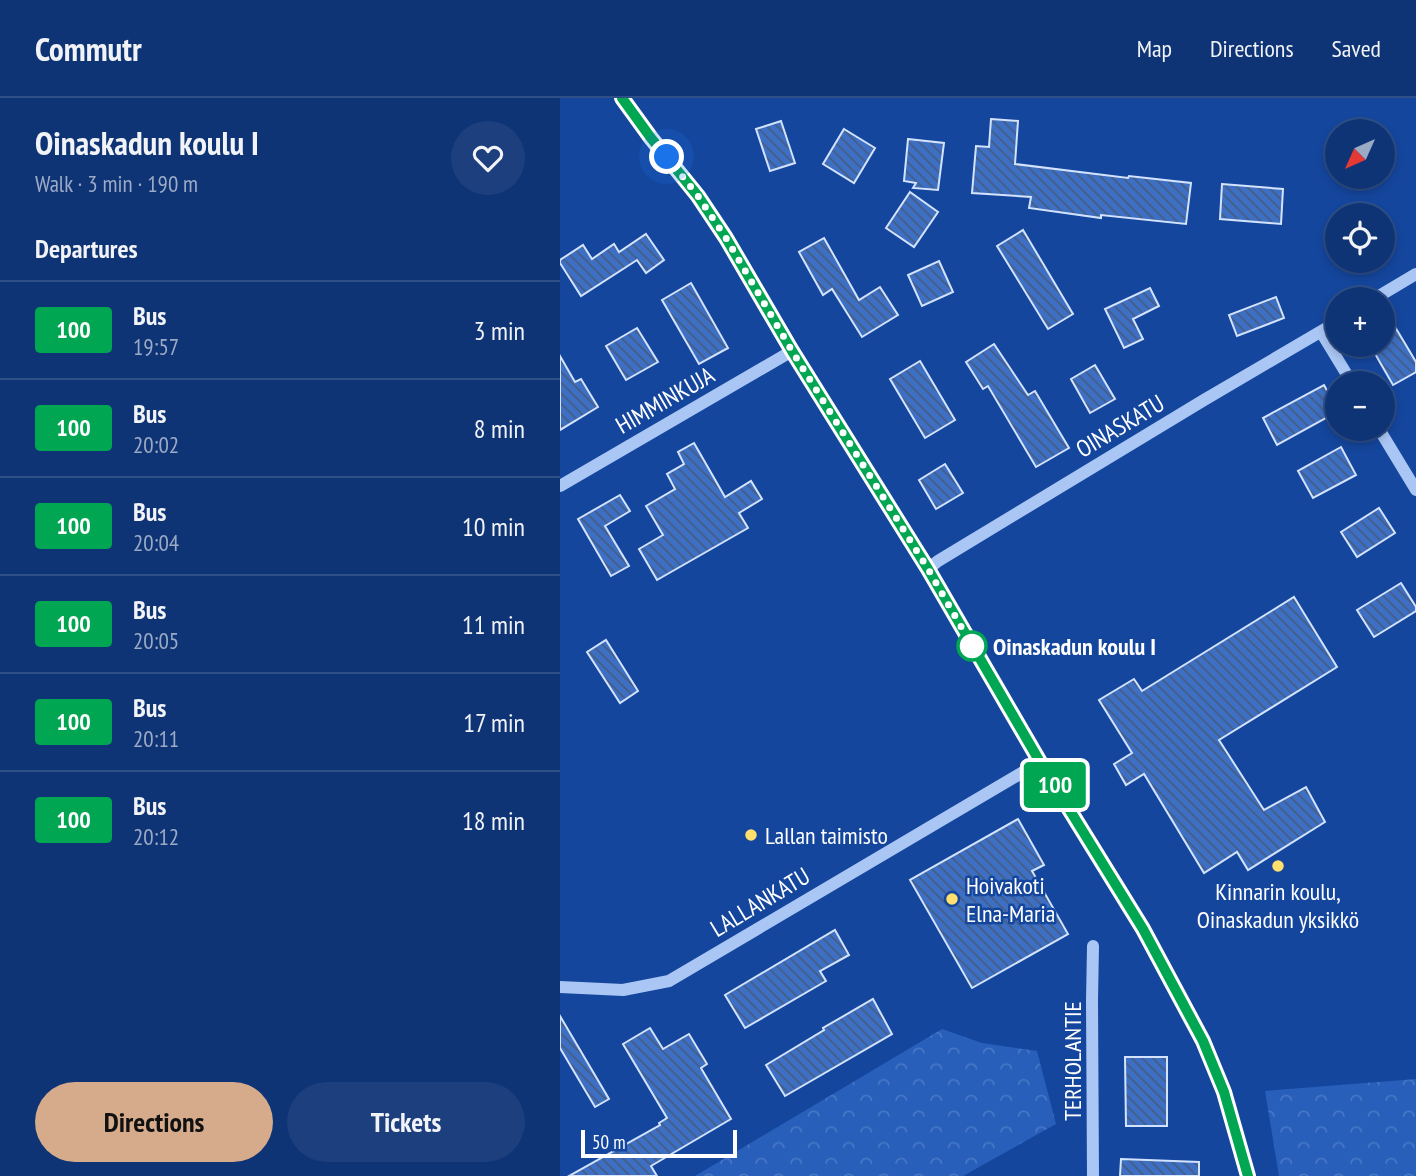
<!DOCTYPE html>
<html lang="en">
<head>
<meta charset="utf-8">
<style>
	:root { --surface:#0f3476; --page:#1d3f7e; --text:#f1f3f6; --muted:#9baac5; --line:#2f4f88; --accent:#d6ab8b }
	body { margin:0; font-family:"PT Sans Narrow",sans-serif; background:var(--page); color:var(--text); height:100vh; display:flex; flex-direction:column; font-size:26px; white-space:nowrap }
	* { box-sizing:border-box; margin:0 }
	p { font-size:23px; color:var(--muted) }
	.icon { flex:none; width:38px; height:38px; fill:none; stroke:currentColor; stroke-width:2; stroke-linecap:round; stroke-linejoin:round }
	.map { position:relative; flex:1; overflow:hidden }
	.side { display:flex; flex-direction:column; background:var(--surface); width:560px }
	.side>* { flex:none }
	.badge { padding:0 14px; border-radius:5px; font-size:24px; line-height:46px }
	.needle { width:46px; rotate:225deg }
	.controls { position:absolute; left:765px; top:21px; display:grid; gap:14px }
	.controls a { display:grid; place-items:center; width:70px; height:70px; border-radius:50%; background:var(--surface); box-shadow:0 4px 10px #0003,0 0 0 2px var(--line); font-size:35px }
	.scale { position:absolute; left:21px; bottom:18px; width:156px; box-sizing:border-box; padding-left:7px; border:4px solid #fff; border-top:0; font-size:19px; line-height:24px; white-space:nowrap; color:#fff; -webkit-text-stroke:5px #14469d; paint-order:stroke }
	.you { position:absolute; width:35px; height:35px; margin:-18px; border:5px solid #fff; border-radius:50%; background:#1a73e8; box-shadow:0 0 0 10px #1a73e833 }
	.map>.badge { position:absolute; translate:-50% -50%; box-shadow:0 0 0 4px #fff }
	h2 { padding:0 35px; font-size:26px; line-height:63px }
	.round { display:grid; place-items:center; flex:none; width:74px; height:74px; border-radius:37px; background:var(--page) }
	.summary { display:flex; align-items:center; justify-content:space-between; height:119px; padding:0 35px }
	h1 { font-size:33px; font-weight:800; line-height:52px }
	.cta { display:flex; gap:14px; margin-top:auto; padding:14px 35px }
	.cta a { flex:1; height:80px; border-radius:42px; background:var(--accent); color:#111; font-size:28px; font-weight:800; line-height:80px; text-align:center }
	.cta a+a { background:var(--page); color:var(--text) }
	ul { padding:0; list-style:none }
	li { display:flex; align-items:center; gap:21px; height:98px; padding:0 35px; border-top:2px solid var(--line) }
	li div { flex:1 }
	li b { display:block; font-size:26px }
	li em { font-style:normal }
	li .badge { min-width:77px; font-weight:700; text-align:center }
	header { display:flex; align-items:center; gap:42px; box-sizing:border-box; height:98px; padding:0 35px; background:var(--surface); border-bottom:2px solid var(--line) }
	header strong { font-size:33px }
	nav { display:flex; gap:38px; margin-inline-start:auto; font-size:24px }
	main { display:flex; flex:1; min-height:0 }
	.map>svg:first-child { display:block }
	.forest { fill:url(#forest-crowns) }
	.building { fill:url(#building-back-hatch); stroke:#d3e3fd; stroke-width:2 }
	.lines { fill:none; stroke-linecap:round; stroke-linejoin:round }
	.minor { stroke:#aac6f4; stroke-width:12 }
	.line-casing { stroke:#fff; stroke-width:16 }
	.line { stroke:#00a651; stroke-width:10 }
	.walk { stroke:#fff; stroke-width:7; stroke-dasharray:0 12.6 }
	.stop-dot { fill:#fff; stroke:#00a651; stroke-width:3.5 }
	.poi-dot { fill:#ffdf6d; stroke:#14469d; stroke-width:2.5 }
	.labels { text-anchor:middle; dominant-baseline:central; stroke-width:5; stroke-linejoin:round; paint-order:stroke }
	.street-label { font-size:24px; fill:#fff; stroke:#14469d }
	.stop-label { font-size:24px; font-weight:bold; fill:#fff; stroke:#14469d; text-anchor:start }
	.poi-label { font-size:24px; fill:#fff; stroke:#14469d; text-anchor:start }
</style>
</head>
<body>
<header>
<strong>Commutr</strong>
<nav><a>Map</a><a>Directions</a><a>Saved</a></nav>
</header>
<main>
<section class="side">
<div class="summary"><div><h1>Oinaskadun koulu I</h1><p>Walk · 3 min · 190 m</p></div><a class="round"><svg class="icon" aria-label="heart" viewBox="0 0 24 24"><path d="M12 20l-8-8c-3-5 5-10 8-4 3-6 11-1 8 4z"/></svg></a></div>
<h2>Departures</h2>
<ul>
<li><span class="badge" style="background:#00a651;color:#fff">100</span><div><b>Bus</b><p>19:57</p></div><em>3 min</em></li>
<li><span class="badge" style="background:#00a651;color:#fff">100</span><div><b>Bus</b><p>20:02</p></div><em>8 min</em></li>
<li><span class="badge" style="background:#00a651;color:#fff">100</span><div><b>Bus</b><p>20:04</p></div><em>10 min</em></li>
<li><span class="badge" style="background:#00a651;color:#fff">100</span><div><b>Bus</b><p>20:05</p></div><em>11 min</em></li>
<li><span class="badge" style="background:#00a651;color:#fff">100</span><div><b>Bus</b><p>20:11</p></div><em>17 min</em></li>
<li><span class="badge" style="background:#00a651;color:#fff">100</span><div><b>Bus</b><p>20:12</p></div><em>18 min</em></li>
</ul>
<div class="cta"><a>Directions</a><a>Tickets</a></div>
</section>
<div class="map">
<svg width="856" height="1078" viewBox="0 0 856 1078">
	<defs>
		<pattern id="forest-crowns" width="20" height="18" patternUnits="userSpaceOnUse" patternTransform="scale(1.75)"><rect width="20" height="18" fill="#275fbb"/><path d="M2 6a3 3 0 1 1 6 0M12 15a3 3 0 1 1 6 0" fill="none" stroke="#4777c5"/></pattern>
		<pattern id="building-back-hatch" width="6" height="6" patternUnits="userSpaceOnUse" patternTransform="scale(1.75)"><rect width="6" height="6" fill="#3d70c4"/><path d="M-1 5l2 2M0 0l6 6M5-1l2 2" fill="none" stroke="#455c82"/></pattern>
	</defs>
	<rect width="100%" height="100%" fill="#14469d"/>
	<!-- forest -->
	<g class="forest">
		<path d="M382 931 422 945 477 953 496 1026 403 1078H135Z"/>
		<path d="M856 981V1078H719L705 993Z"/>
	</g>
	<!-- building -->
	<g class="building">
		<path d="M431 21 458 23 455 66 568 80 569 78 631 85 626 126 541 117V120L469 110 471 99 412 95 416 48 429 49Z"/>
		<path d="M221 23 235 65 210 73 196 31Z"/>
		<path d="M284 31 315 50 294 85 263 66Z"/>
		<path d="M348 41 384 45 378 92 353 90 356 85 344 83Z"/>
		<path d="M662 86 723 91 721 126 660 121Z"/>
		<path d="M350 94 378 114 354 149 326 130Z"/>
		<path d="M463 132 513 216 488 231 437 148Z"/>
		<path d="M86 136 104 162 86 175 77 162 21 198 0 165V162L23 147 32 161 54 146 59 154Z"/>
		<path d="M264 140 299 202 320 189 338 217 302 239 272 191 263 197 239 154Z"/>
		<path d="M379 163 393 194 362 208 348 177Z"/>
		<path d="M131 185 168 250 139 266 102 202Z"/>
		<path d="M590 190 599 208 573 221 583 241 564 250 545 211Z"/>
		<path d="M716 199 724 220 677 238 669 217Z"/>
		<path d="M822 207 856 264V274L833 287 810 247H822Z"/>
		<path d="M77 230 98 264 66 282 46 248Z"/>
		<path d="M434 246 468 297 475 293 509 350 476 369 428 288 423 291 406 264Z"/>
		<path d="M0 258 15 284 21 281 38 309 0 332Z"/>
		<path d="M360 263 395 322 365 340 330 281Z"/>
		<path d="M535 267 555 301 530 315 511 281Z"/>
		<path d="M764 287 777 311V314L717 347 703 320Z"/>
		<path d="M134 345 165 399 191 383 202 401 179 415 188 430 97 482 79 451 103 437 86 408 115 391 107 376 124 366 118 354Z"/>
		<path d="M781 349 796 377 753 400 738 373Z"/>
		<path d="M385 366 403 395 376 411 359 382Z"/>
		<path d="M60 397 70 413 45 428 69 468 51 478 18 421Z"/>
		<path d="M819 410 835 435 797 459 781 434Z"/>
		<path d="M841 485 856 509V513L814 539 797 512Z"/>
		<path d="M734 499 777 569 659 642 704 712 746 689 765 724 688 772 677 754 644 775 584 676 566 687 554 666 572 655 539 602 574 581 582 593Z"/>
		<path d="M46 542 78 593 60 605 27 554Z"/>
		<path d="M458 721 484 767 472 773 508 836 412 890 350 782Z"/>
		<path d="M275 832 289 857 260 873 266 883 185 930 165 897Z"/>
		<path d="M313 901 332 936 225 998 206 967 264 932 263 930Z"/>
		<path d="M0 918 49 1001 35 1009 0 950Z"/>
		<path d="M90 930 103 951 129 936 147 966 141 970 171 1021 91 1068 97 1078H9L100 1027 99 1025 107 1020 63 946Z"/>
		<path d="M565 959H607V1028H566Z"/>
		<path d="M561 1061 639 1064V1078H560Z"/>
	</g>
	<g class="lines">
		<!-- minor -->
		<g class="minor">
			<path d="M62 0 91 39 138 98 166 140 232 253 368 471 480 664 583 831 643 943 664 994 688 1078"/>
			<path d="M814 201 856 176"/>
			<path d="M761 234 792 285"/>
			<path d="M819 331 856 392"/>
			<path d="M0 388 232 253"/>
			<path d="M368 471 378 463 644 302 777 224"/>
			<path d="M533 848 532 903 533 1078"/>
			<path d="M0 889 63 892 109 883 480 664"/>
		</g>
	</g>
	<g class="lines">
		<!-- line casing -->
		<g class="line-casing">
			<path id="line" d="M62 0 91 40 138 98 166 140 232 253 368 471 480 664 583 831 643 943 664 994 688 1078"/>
		</g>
		<!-- line -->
		<use href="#line" class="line"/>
		<!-- walk -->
		<path class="walk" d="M107 59 138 98 166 140 232 253 368 471 418 558 412 548"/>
	</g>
	<!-- markers -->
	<circle class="stop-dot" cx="412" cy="548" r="14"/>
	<g class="poi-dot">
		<circle cx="191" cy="737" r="7"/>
		<circle cx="718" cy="768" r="7"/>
		<circle cx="392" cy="801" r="7"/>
	</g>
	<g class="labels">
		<!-- street labels -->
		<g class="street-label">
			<text transform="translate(105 302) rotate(-30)">HIMMINKUJA</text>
			<text transform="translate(560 328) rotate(-31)">OINASKATU</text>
			<text transform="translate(200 804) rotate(-31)">LALLANKATU</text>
			<text transform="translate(512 963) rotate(-90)">TERHOLANTIE</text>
		</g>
		<!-- stop labels -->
		<g class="stop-label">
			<text x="433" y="548">Oinaskadun koulu I</text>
		</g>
		<!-- poi labels -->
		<g class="poi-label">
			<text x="205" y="737">Lallan taimisto</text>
			<text x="406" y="787">Hoivakoti<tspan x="406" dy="28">Elna-Maria</tspan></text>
			<text x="718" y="793" text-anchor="middle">Kinnarin koulu,<tspan x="718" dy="28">Oinaskadun yksikkö</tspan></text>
		</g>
	</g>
</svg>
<div class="controls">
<a><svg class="needle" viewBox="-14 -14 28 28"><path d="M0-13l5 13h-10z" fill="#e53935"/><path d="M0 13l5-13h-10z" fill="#9baac5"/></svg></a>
<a><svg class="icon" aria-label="locate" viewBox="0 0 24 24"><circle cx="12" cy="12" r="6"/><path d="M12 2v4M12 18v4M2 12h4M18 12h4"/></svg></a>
<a>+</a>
<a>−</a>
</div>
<div class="scale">50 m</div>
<div class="you" style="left:107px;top:59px"></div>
<b class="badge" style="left:495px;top:687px;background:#00a651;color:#fff">100</b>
</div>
</main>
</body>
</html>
